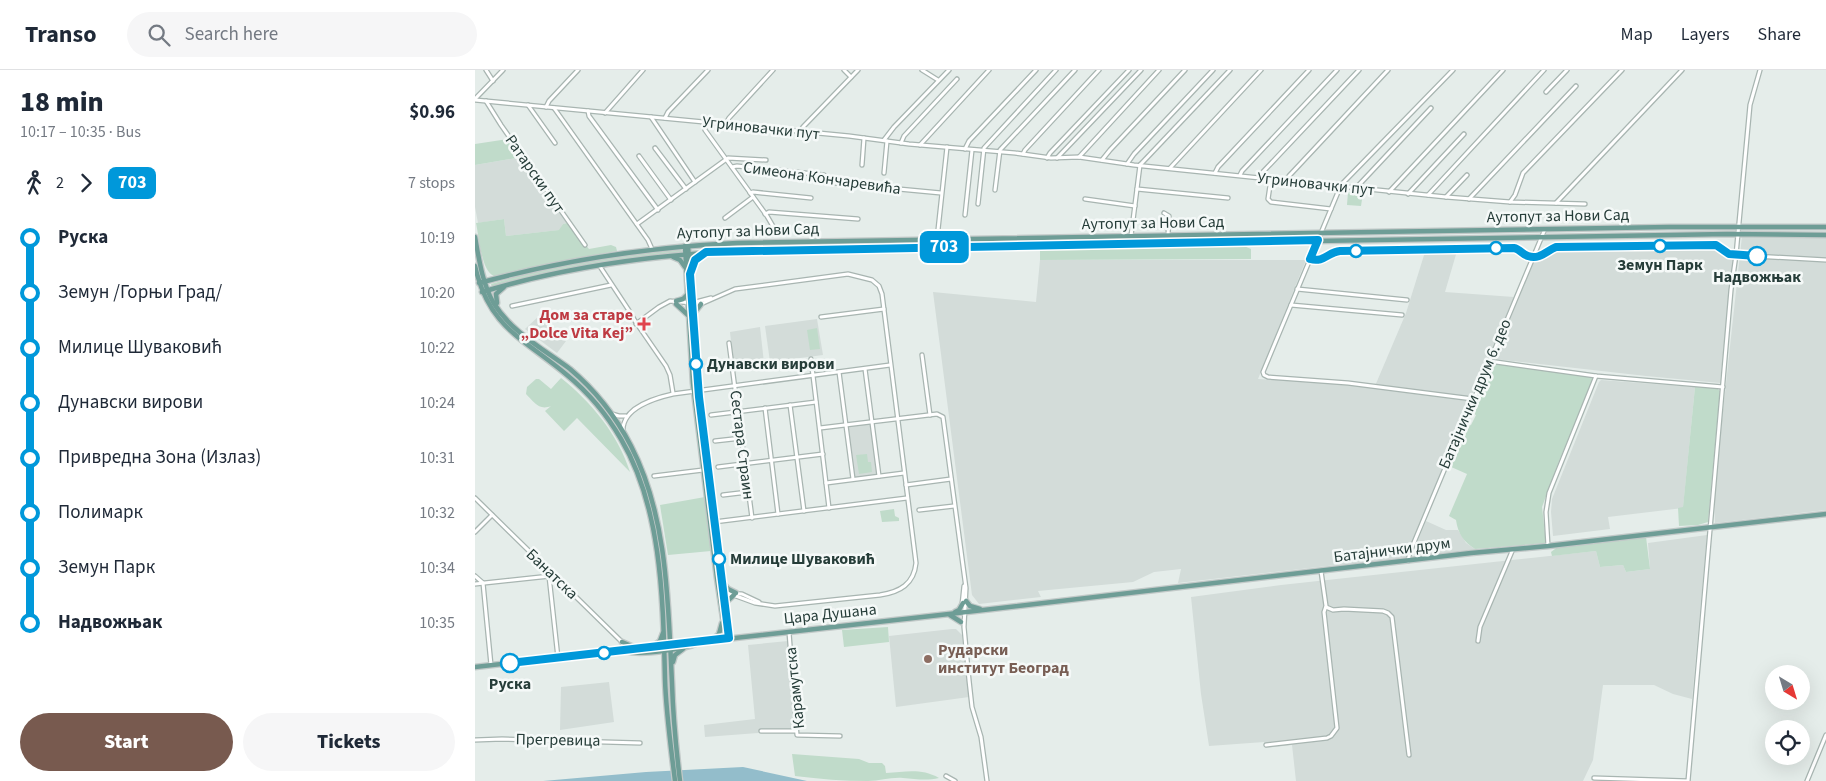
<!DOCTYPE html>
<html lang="en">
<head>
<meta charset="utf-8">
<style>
	:root { --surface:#fff; --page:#f6f6f7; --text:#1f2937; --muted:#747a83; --line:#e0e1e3; --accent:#785a4f }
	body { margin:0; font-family:"Source Sans 3",sans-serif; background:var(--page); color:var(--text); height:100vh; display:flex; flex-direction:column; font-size:19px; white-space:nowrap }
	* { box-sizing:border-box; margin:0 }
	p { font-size:16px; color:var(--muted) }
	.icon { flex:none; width:28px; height:28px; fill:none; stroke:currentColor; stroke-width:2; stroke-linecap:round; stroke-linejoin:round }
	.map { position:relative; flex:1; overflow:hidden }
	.sheet { display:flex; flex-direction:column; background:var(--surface); width:475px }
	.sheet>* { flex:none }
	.badge { padding:0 10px; border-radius:8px; font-size:18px; line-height:32px }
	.needle { width:32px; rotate:142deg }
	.fabs { position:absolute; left:1290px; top:595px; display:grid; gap:10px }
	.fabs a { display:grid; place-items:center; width:45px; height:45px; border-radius:50%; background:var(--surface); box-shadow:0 5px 20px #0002; font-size:25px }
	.map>.badge { position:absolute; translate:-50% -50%; box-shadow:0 0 0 2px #fff }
	.legs { display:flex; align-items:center; gap:8px; height:55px; padding:0 20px; font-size:16px }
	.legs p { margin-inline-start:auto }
	.head { display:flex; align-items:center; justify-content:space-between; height:85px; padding:0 20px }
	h1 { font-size:28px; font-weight:800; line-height:38px }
	.action { display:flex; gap:10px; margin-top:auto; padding:10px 20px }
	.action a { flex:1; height:58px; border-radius:30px; background:var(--accent); color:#fff; font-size:20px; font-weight:800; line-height:58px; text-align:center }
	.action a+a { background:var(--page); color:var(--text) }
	ul { padding:0 20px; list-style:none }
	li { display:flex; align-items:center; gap:18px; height:55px; font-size:19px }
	li i { display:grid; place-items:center; width:8px; height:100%; margin:0 6px; background:currentColor }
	li i::after { content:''; width:12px; height:12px; margin:-6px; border:4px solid; border-radius:50%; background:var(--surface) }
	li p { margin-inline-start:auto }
	li:first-child i { background:linear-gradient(#0000 50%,currentColor 0) }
	li:last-child i { background:linear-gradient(currentColor 50%,#0000 0) }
	header { display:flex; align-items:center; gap:30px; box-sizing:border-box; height:70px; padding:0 25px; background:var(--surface); border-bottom:1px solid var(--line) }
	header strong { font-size:24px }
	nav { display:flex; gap:28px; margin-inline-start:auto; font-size:18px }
	.search { width:350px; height:45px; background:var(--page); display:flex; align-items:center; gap:12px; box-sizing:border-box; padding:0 18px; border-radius:28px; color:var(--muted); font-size:19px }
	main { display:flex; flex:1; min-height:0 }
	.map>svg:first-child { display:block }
	.built { fill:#d3dcd9 }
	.green { fill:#c0dbca }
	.water { fill:#93bdcb }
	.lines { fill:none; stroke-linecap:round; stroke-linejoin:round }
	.minor-casing { stroke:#a8b5b1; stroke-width:5.5 }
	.major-casing { stroke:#c2c9c8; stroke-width:7 }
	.minor { stroke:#fff; stroke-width:3 }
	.major { stroke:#6e9d96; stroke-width:4.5 }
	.line-1-casing { stroke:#fff; stroke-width:11 }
	.line-1 { stroke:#0098da; stroke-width:8 }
	.stop-1-dot { fill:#fff; stroke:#0098da; stroke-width:2.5 }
	.health-dot { fill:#e0444e; stroke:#f5f9f8; stroke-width:2 }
	.education-dot { fill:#8d6e63; stroke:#f5f9f8; stroke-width:2 }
	.labels { text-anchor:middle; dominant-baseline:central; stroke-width:5; stroke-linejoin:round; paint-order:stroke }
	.street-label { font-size:16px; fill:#263d39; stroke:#f5f9f8 }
	.stop-label { font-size:16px; font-weight:bold; fill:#263d39; stroke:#f5f9f8 }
	.health-label { font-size:16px; font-weight:bold; fill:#be3a42; stroke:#f5f9f8; text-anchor:end }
	.education-label { font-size:16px; font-weight:bold; fill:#785e54; stroke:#f5f9f8; text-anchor:start }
</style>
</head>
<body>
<header>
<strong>Transo</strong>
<div class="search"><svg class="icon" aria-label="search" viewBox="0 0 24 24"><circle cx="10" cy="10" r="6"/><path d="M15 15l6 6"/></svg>Search here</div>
<nav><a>Map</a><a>Layers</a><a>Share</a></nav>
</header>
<main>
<section class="sheet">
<div class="head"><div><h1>18 min</h1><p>10:17 – 10:35 · Bus</p></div><b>$0.96</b></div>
<div class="legs"><svg class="icon" aria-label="walk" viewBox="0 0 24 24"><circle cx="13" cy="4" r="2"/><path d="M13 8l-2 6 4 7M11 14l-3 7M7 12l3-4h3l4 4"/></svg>2<svg class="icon" aria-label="forward" viewBox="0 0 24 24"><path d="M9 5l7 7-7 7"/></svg><b class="badge" style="background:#0098da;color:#fff">703</b><p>7 stops</p></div>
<ul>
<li><i style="color:#0098da"></i><b>Руска</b><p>10:19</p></li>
<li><i style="color:#0098da"></i><span>Земун /Горњи Град/</span><p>10:20</p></li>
<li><i style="color:#0098da"></i><span>Милице Шуваковић</span><p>10:22</p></li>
<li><i style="color:#0098da"></i><span>Дунавски вирови</span><p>10:24</p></li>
<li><i style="color:#0098da"></i><span>Привредна Зона (Излаз)</span><p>10:31</p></li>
<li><i style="color:#0098da"></i><span>Полимарк</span><p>10:32</p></li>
<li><i style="color:#0098da"></i><span>Земун Парк</span><p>10:34</p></li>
<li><i style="color:#0098da"></i><b>Надвожњак</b><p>10:35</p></li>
</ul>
<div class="action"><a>Start</a><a>Tickets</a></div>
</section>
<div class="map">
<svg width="1351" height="711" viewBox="0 0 1351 711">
	<rect width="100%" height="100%" fill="#e5edea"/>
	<!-- built -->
	<g class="built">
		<path d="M47 87 92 153 88 154 85 160 31 166 29 149 3 153 0 137V95Z"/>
		<path d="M1267 166 1351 168V440L1240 453 1239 424Z"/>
		<path d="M1238 177 1245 179 1258 190 1245 313 1171 306 1019 289 1059 191 1069 188 1078 180Z"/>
		<path d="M982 181 970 222 1039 227 996 327 900 316 931 243 950 182Z"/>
		<path d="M565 190H831L783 309 850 312 995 331 932 487 703 513 706 499 679 502 658 512 563 521 566 527 504 534 497 525 458 222 561 232Z"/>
		<path d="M64 246 91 271 82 283 50 259Z"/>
		<path d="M342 249 348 285 295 292 290 256Z"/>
		<path d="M285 257 289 293 259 297 255 262Z"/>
		<path d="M1126 310 1220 317 1208 438 1133 447 1135 459 1078 466 1076 442 1077 429 1124 312Z"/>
		<path d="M397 352 404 406 378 409 371 355Z"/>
		<path d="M951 451 971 460H983L991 473 1000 479 940 486 938 482Z"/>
		<path d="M1232 465 1217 629 1198 624 1179 615H1128L1118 690 1108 711H821L817 675 790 678 789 672 734 676 726 624 716 527 806 515 1121 481 1125 497 1148 495 1151 502 1175 499 1173 473Z"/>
		<path d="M477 559H481L487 565 494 627 421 637 414 566Z"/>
		<path d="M313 571 321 660H285L283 663 230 667 229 655 280 649 273 575Z"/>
		<path d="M134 612 139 652 85 660 86 617Z"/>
	</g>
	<!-- green -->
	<g class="green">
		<path d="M33 69 47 87 0 95V74Z"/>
		<path d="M873 122 888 123 886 136 872 135Z"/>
		<path d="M29 149 31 166 84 160 88 154 92 153 114 179 136 175 141 177 142 181 102 188 19 206C6 201 4 166 1 153Z"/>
		<path d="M769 176 776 179V189L565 190V179Z"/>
		<path d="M206 179 207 182 185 184 19 216 17 217 16 214 64 200 117 190Z"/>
		<path d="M342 258 345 279 335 280 332 260Z"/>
		<path d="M1017 293 1116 307 1118 310 1084 391 1067 437 1071 473 1000 479C989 472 983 464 981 450L974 446 992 404 974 396 989 358 996 355 1001 345 996 342Z"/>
		<path d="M86 308C116 332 143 364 155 402L102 348 89 361 70 341 76 336C64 341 59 332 51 324L52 317 61 309H64L76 319Z"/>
		<path d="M1220 317 1242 318 1245 321 1233 452 1223 455 1204 456 1203 438 1208 437Z"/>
		<path d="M392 384 393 392H396L397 402 384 404 381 385Z"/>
		<path d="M230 427 236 481 193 485 185 435Z"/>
		<path d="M419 439 420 446 424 448V451L407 452 405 441Z"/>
		<path d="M1171 467 1175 499 1151 502 1148 495 1125 497 1121 481 1077 486 1076 482 1084 476Z"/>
		<path d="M413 557 414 572 369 577 367 560Z"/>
		<path d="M317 684 384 689 394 693H407L410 696 411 703C431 702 446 698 464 708 452 711 440 709 428 708 416 707 405 711 393 711 368 711 345 709 320 706Z"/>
	</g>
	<!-- water -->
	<path class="water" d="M268 697 332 711H68L171 702Z"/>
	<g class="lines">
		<!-- minor casing -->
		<g class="minor-casing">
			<g id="minor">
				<path d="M11 0 18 11"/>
				<path d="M369 0 376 7"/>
				<path d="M447 0 463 10"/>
				<path d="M978 0 866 115 788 302 789 305 793 307 873 313 998 329"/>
				<path d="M1071 22 1092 0"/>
				<path d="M0 29 28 0"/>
				<path d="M0 30 374 66 434 74 540 83 576 88 604 87 659 95 971 127 1035 132 1110 134"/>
				<path d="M11 31 26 55 110 175"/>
				<path d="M53 35 80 73"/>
				<path d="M71 37 74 31 103 0"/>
				<path d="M79 38 173 170 177 179"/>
				<path d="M113 41 114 46 183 140"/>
				<path d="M130 43 168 0"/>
				<path d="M176 47 220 112"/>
				<path d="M190 48 193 42 233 0"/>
				<path d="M228 52 230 60 292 146 299 158"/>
				<path d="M250 55 254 48 298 0"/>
				<path d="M325 62 328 57 383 0"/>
				<path d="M409 70 419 57 474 0"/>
				<path d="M426 73 429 66 482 9"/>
				<path d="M445 75 514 0"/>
				<path d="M180 78 211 119"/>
				<path d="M490 79 494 71 561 0"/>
				<path d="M548 84 550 80 624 0"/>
				<path d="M164 86 196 130"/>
				<path d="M604 87 684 0"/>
				<path d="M572 88 575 83 654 0"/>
				<path d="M582 88 666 0"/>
				<path d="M627 90 635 80 710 0"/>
				<path d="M652 94 659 84 738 0"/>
				<path d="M387 95 389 68"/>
				<path d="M665 95 755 0"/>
				<path d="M257 97 262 96 349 105 352 107 353 112 360 113 466 123"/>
				<path d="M695 98 786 0"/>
				<path d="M409 103 412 71"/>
				<path d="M740 103 743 97 834 0"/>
				<path d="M765 105 767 101 862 0"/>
				<path d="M785 108 786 104 884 0"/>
				<path d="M796 109 793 129 796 132 856 139"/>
				<path d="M812 111 814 106 913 0"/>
				<path d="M881 118 956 38"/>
				<path d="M662 119 753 128"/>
				<path d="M520 120 525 80 600 0"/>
				<path d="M914 122 1028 0"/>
				<path d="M275 123 278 122 336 128"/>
				<path d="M933 124 989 64"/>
				<path d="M953 125 1069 0"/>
				<path d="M971 127 992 105"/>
				<path d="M610 129 660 136"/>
				<path d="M994 129 1101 16"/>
				<path d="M1035 132 1040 125 1048 103 1147 0"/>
				<path d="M1081 133 1207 0"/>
				<path d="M503 134 509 78 581 0"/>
				<path d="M689 143 694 146 693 165"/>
				<path d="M290 144 294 142 383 149"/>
				<path d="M490 145 497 80"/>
				<path d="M250 148 278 127"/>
				<path d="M162 154 253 88 291 90"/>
				<path d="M656 166 665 95"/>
				<path d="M462 169 472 77"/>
				<path d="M835 189 846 190 857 182 865 181 1039 178C1045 179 1047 184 1053 186 1066 191 1072 179 1083 177L1241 175 1252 183 1261 185 1351 190"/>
				<path d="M124 195 153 239 160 251 191 296 195 305 198 323"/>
				<path d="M822 219 932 230"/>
				<path d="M816 235 927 245"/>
				<path d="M37 236 136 215"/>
				<path d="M216 236 226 234 260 219 373 204 397 210 404 216 407 224 441 493C439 514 425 522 405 525L300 536 280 533 261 526H247"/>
				<path d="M346 247 409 239"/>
				<path d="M161 254 184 237 195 231 217 233 236 228"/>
				<path d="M254 273 277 448"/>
				<path d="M447 285 455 345"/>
				<path d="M336 289 354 438"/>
				<path d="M1014 291 1121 306 1248 317"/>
				<path d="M390 299 404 406"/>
				<path d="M364 302 378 409"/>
				<path d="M315 335 329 441"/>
				<path d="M290 338 303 444"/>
				<path d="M137 344 144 346H151"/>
				<path d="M236 345 341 332"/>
				<path d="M345 358 462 344 468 347 491 518 489 557 494 610 497 637 506 667 512 711"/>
				<path d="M148 361C147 338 180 328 198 324L415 295"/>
				<path d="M240 371 267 368"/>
				<path d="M243 397 348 384"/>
				<path d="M179 406 228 400"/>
				<path d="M351 413 429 403"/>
				<path d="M431 415 476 409"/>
				<path d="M248 425 273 422"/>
				<path d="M0 428 147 572 151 580"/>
				<path d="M444 440 479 436"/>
				<path d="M239 452 432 428"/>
				<path d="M0 462 17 445"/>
				<path d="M1073 476 1071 442 1074 423 1121 306"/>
				<path d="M933 491 935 482 1070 159"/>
				<path d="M0 506 8 513 16 595"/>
				<path d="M74 506 83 588"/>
				<path d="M0 514 75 506"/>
				<path d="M248 523 267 524 284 532"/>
				<path d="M487 535 489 516"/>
				<path d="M851 537 858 540 869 539 908 541 913 543 917 547 934 685"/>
				<path d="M314 562 322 665 365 666"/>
				<path d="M1003 571 1005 557 1038 479"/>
				<path d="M286 661H321"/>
				<path d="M0 670 27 669 165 673"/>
				<path d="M791 675 852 668 856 666 862 658 849 542 851 536 846 501"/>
				<path d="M471 706 480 711"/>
				<path d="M1119 708 1213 711 1256 220 1261 185 1275 35 1285 0"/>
				<path d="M1332 711 1351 665"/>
			</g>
		</g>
		<!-- major casing -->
		<g class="major-casing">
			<g id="major">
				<path d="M0 167C4 189 7 212 18 232 36 262 68 279 95 299 120 320 141 347 156 376 193 448 193 533 197 613 198 646 201 678 205 711"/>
				<path d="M210 176 218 313 242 508 251 568"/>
				<path d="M213 176 223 313 254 568"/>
				<path d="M198 187 205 190 210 197"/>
				<path d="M0 196C14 258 48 268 92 305 114 323 132 345 146 369 187 438 188 530 190 609 191 643 196 677 200 711"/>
				<path d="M216 201 220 190 229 184"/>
				<path d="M4 213C89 190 174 177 262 173L1194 157H1351"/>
				<path d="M7 222C90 197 177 185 263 181L1252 164 1351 165"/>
				<path d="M201 231 208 229 212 225"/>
				<path d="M22 233 21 224 29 217"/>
				<path d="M201 234 213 245"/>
				<path d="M219 243 226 234"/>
				<path d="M247 512 253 519 261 523"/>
				<path d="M491 531 495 536 505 539"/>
				<path d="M250 533 259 525"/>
				<path d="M480 542 484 540 488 533"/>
				<path d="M475 545 486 552"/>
				<path d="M238 570 244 564 247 553"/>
				<path d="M147 572 161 578"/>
				<path d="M178 576 185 571 188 563"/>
				<path d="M151 581C165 586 210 579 223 573"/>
				<path d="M198 592 200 585 208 579"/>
				<path d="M0 597 474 544 996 483 1073 476 1351 444"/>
			</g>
		</g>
		<!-- minor -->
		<use href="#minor" class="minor"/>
		<!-- major -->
		<use href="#major" class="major"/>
	</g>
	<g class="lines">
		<!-- line-1 casing -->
		<g class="line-1-casing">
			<path id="line-1" d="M35 593 254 568 224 327 215 204 220 190 231 182 843 170 835 189C849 193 853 182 865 181L1039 178C1045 179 1048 185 1053 186 1065 190 1071 181 1081 177L1241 175 1254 184 1282 186"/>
		</g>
		<!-- line-1 -->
		<use href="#line-1" class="line-1"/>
	</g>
	<!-- markers -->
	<g class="stop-1-dot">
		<circle cx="1185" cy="176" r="6"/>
		<circle cx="1021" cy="178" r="6"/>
		<circle cx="881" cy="181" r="6"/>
		<circle cx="1282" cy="186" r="9"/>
		<circle cx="221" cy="294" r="6"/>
		<circle cx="244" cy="489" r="6"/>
		<circle cx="129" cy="583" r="6"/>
		<circle cx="35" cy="593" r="9"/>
	</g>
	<path class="health-dot" d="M166.5 246.5h5v5h5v5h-5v5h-5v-5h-5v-5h5z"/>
	<circle class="education-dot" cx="453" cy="589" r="5"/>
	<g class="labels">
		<!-- street labels -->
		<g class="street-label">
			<text transform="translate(286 58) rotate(6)">Угриновачки пут</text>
			<text transform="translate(60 104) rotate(55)">Ратарски пут</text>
			<text transform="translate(347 108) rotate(8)">Симеона Кончаревића</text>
			<text transform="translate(841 114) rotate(6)">Угриновачки пут</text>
			<text transform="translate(1083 146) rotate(-1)">Аутопут за Нови Сад</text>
			<text transform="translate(678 153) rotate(-1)">Аутопут за Нови Сад</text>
			<text transform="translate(273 161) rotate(-2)">Аутопут за Нови Сад</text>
			<text transform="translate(1000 324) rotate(-67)">Батајнички друм 6. део</text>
			<text transform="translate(267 375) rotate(83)">Сестара Страин</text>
			<text transform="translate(917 480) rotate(-7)">Батајнички друм</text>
			<text transform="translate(77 504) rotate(44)">Банатска</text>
			<text transform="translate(355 544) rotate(-6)">Цара Душана</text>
			<text transform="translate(320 618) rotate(-96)">Карамутска</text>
			<text transform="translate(83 670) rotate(1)">Прегревица</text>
		</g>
		<!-- stop labels -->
		<g class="stop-label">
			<text x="1185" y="195">Земун Парк</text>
			<text x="1282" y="207">Надвожњак</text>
			<text x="232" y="294" text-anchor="start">Дунавски вирови</text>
			<text x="255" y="489" text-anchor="start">Милице Шуваковић</text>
			<text x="35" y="614">Руска</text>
		</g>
		<!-- health labels -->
		<g class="health-label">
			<text x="158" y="245">Дом за старе<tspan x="158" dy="18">„Dolce Vita Kej”</tspan></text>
		</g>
		<!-- education labels -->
		<g class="education-label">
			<text x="463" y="580">Рударски<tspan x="463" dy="18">институт Београд</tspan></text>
		</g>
	</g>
</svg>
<div class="fabs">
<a><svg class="needle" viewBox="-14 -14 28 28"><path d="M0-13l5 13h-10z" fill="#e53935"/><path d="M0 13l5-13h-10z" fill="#747a83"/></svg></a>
<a><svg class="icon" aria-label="locate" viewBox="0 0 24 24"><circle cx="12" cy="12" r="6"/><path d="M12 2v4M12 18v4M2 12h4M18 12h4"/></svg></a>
</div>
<b class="badge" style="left:469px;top:177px;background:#0098da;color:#fff">703</b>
</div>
</main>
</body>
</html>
